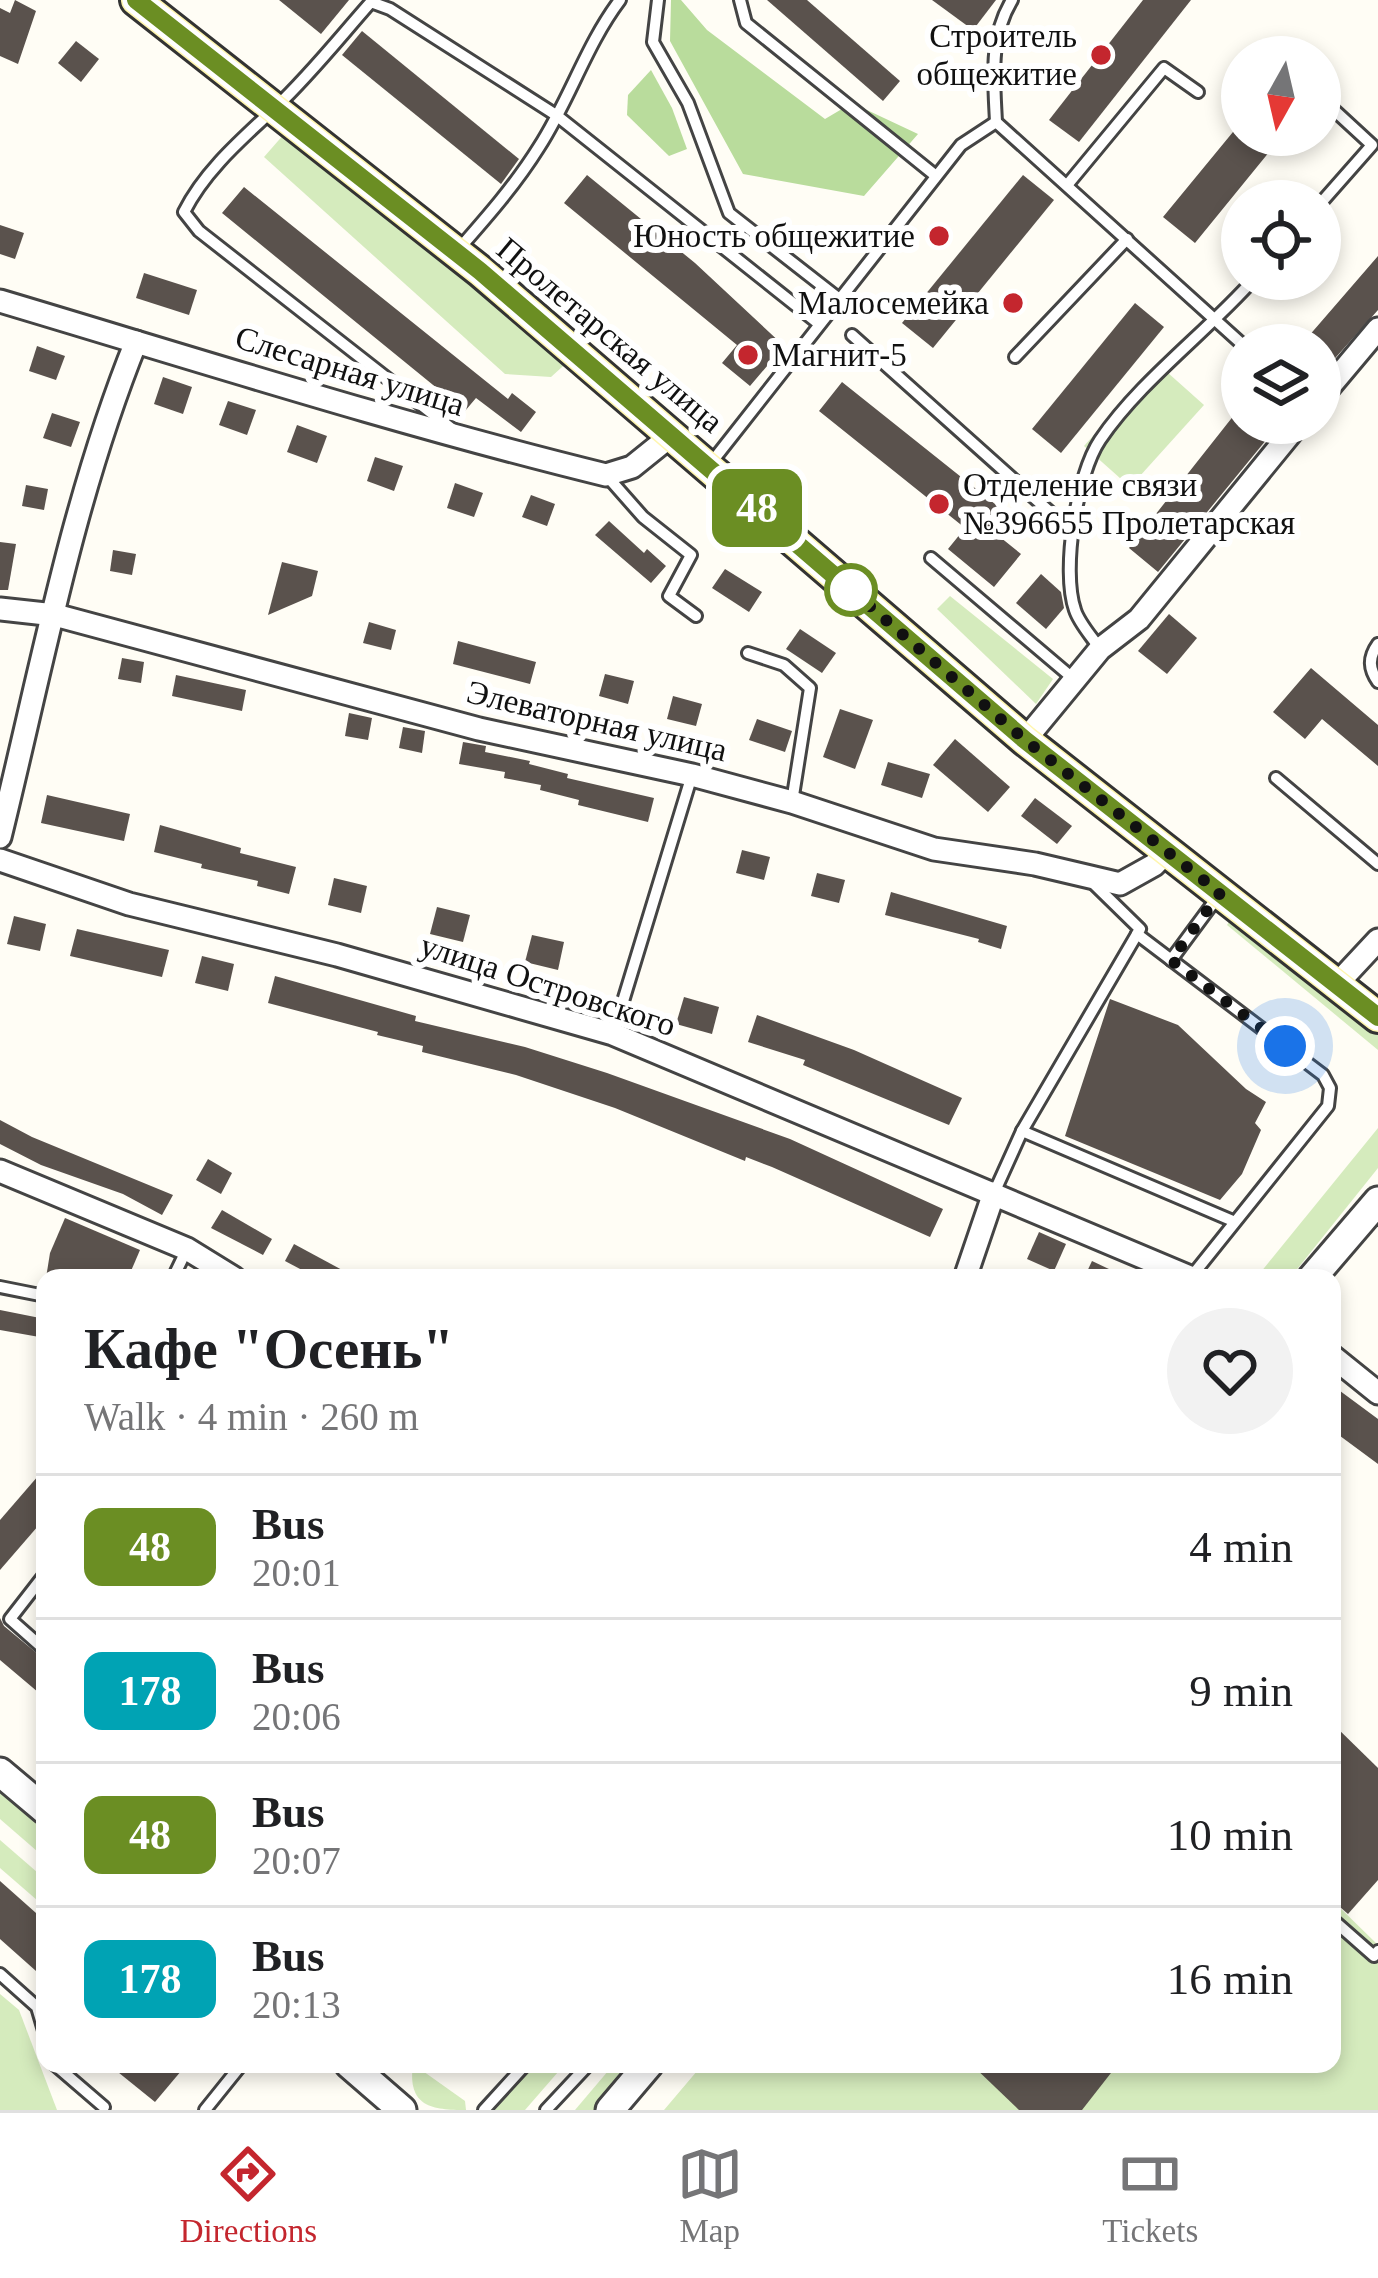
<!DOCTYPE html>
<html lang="en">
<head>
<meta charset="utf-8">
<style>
	:root { --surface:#fff; --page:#f2f2f2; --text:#202124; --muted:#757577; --line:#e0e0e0; --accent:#c4262e }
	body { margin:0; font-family:Georgia,serif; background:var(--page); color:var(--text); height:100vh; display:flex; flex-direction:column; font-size:45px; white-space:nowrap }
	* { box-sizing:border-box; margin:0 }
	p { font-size:39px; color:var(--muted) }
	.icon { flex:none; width:66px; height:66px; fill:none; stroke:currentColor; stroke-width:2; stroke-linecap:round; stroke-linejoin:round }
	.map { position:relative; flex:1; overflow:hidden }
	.side { position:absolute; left:36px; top:1269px; width:1305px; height:804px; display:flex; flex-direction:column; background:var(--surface); border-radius:24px; box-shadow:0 6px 18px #0003 }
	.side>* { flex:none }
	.badge { padding:0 24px; border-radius:18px; font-size:42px; line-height:78px }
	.needle { width:78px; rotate:188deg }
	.controls { position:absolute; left:1221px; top:36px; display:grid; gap:24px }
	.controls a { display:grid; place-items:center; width:120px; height:120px; border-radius:50%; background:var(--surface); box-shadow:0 6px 18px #0003; font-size:60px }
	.you { position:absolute; width:60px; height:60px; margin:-30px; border:9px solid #fff; border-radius:50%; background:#1a73e8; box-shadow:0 0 0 18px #1a73e833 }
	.map>.badge { position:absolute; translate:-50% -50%; box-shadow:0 0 0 6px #fff }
	.round { display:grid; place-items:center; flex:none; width:126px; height:126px; border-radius:63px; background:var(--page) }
	.headline { display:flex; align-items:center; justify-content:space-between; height:204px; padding:0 48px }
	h1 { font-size:57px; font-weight:700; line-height:90px }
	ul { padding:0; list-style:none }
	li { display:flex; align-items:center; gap:36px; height:144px; padding:0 48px; border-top:3px solid var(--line) }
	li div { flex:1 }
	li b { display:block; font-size:45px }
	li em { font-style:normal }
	li .badge { min-width:132px; font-weight:700; text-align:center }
	.dock { display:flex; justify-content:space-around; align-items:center; height:168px; border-top:3px solid var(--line); background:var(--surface); font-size:33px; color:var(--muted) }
	.dock a { display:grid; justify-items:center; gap:6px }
	.dock .on { color:var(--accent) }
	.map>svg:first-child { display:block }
	.green { fill:#d5ebbd }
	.forest { fill:#b9dc9c }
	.building { fill:#5a524d }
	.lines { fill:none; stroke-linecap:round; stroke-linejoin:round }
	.service-casing { stroke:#444; stroke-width:16 }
	.minor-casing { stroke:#444; stroke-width:27 }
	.tertiary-casing { stroke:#444; stroke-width:33 }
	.secondary-casing { stroke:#333; stroke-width:36 }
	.service { stroke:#fff; stroke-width:10 }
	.minor { stroke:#fff; stroke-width:21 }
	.tertiary { stroke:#fff; stroke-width:27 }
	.secondary { stroke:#fff6b0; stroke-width:30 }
	.line-casing { stroke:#fff; stroke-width:27 }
	.line { stroke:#6b8e23; stroke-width:18 }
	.walk { stroke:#111; stroke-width:12; stroke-dasharray:0 21.6 }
	.poi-dot { fill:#c4262e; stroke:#fff; stroke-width:4.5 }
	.stop-dot { fill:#fff; stroke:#6b8e23; stroke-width:6 }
	.labels { text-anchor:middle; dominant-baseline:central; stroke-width:12; stroke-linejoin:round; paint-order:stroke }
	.poi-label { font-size:33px; fill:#111; stroke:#fff; text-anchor:end }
	.street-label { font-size:33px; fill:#111; stroke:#fff }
</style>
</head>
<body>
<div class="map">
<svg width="1378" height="2110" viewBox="0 0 1378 2110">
	<rect width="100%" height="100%" fill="#fffdf5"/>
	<!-- green -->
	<g class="green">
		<path d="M285 133 572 358 551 377 505 374 264 157Z"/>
		<path d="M1158 364 1204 405 1130 487 1084 446Z"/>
		<path d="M950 596 1053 679 1036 704 937 609Z"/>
		<path d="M1235 912 1378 1034V1050L1227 925Z"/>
		<path d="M1378 1128V1168L1290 1278H1256Z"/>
		<path d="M0 1785 45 1822V1858L0 1819Z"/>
		<path d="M0 1840 45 1879V1907L0 1868Z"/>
		<path d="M1332 1900 1378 1945V2110H664L703 2064H1332Z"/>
		<path d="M0 1994 19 2010 57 2110H0Z"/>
		<path d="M413 2064 465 2101 466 2110C432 2110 407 2107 413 2064Z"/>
		<path d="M535 2064H565L525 2110H494Z"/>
		<path d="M614 2064H635L596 2110H575Z"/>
	</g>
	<!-- forest -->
	<g class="forest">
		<path d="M671 0H681L707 30 825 119 852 103 918 134 864 196 743 174 670 41Z"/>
		<path d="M651 70 672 108 687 149 669 156 627 115 628 95Z"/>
	</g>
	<!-- building -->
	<g class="building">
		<path d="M15 0 36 11 18 64 0 56V8L10 13Z"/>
		<path d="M279 0H349L321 34Z"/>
		<path d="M767 0H807L900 81 883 101Z"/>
		<path d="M932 0H996L973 30Z"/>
		<path d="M1143 0H1191L1079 142 1049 120Z"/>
		<path d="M362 31 519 159 501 184 342 55Z"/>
		<path d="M76 41 99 59 81 82 58 63Z"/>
		<path d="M1242 121V135H1283L1195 243 1163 217Z"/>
		<path d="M587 175 695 263 784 346 750 386 722 363 737 345 564 203Z"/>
		<path d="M1023 175 1054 200 933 348 902 323Z"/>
		<path d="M244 187 508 399 512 393 536 412 521 432 476 398 465 411 222 213Z"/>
		<path d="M0 225 24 233 15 259 0 254Z"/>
		<path d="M1378 256V310L1320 375V345H1301Z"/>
		<path d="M144 273 197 290 189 315 136 298Z"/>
		<path d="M1135 303 1164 327 1061 453 1032 429Z"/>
		<path d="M37 346 65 356 56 380 29 371Z"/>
		<path d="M163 377 192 387 183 414 154 404Z"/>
		<path d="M842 382 1005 512 990 529 1021 554 994 587 948 549 965 528 819 411Z"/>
		<path d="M228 401 256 410 247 435 219 425Z"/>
		<path d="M1242 405V423H1280L1158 572 1129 548Z"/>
		<path d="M52 413 80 422 71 447 43 438Z"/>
		<path d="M297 425 327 436 317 463 287 452Z"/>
		<path d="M375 457 403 466 394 491 367 481Z"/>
		<path d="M455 483 483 493 474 517 447 508Z"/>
		<path d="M26 485 48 489 44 510 22 506Z"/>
		<path d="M531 495 555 504 547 526 522 517Z"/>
		<path d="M609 521 644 553 647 549 666 566 651 583 595 535Z"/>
		<path d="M0 542 16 544 8 590H0Z"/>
		<path d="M113 550 136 554 132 575 110 571Z"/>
		<path d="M282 562 318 571 312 596 268 615Z"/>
		<path d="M725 569 762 592 749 612 712 588Z"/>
		<path d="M1041 574 1061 592 1064 608 1046 629 1016 603Z"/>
		<path d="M1169 614 1197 638 1167 674 1138 651Z"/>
		<path d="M369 622 396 630 391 650 363 643Z"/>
		<path d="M800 629 836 653 822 673 786 649Z"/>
		<path d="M458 641 536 662 530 684 453 664Z"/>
		<path d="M122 658 144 662 141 683 118 679Z"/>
		<path d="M1311 668 1378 725V766L1322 719 1305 739 1273 712Z"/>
		<path d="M605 674 634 681 628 704 599 696Z"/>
		<path d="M176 675 246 690 242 711 172 696Z"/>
		<path d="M673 696 702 704 696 726 667 719Z"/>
		<path d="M840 709 873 720 855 769 823 757Z"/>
		<path d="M349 713 372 718 368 740 345 736Z"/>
		<path d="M757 719 792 731 785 752 749 740Z"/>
		<path d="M403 727 425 731 422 753 399 748Z"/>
		<path d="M955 739 1010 787 988 812 933 765Z"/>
		<path d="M463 742 486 746 485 752 530 761 529 764 568 774 567 778 654 798 648 822 578 805 579 800 540 790 541 785 504 778 505 772 459 764Z"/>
		<path d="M888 762 930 774 922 798 881 785Z"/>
		<path d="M47 795 130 814 124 841 41 823Z"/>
		<path d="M1035 798 1072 826 1057 844 1021 816Z"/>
		<path d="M160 825 241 848 240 853 296 867 289 894 257 886 258 881 201 868 202 864 154 852Z"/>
		<path d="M742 850 770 857 764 880 736 873Z"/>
		<path d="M817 873 845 880 839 903 811 896Z"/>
		<path d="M334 878 367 886 361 913 328 905Z"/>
		<path d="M891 892 1007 926 1001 949 978 942 979 939 885 915Z"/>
		<path d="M437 907 470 915 463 942 430 934Z"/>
		<path d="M14 916 46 924 40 951 7 944Z"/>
		<path d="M77 929 169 950 162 977 70 956Z"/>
		<path d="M532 935 564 942 558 970 525 962Z"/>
		<path d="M202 956 234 964 228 991 195 983Z"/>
		<path d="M275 976 416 1016 415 1021 525 1047 607 1073 790 1139 943 1209 930 1237 772 1167 746 1157 745 1161 615 1108 516 1075 422 1052 423 1046 377 1035 378 1032 268 1003Z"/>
		<path d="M684 997 719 1007 712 1034 676 1024Z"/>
		<path d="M1110 999 1178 1025 1246 1089 1266 1102 1255 1123 1261 1130 1242 1174 1220 1200 1065 1136Z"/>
		<path d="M757 1015 854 1050 962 1098 949 1125 803 1065 805 1060 748 1042Z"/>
		<path d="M0 1120 32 1137 173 1195 162 1215 123 1194 41 1165 0 1144Z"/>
		<path d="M208 1159 232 1173 221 1194 196 1180Z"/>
		<path d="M222 1210 272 1239 263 1255 211 1228Z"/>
		<path d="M65 1218 140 1250 128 1278H46L50 1253Z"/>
		<path d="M1039 1232 1066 1244 1054 1271 1027 1259Z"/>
		<path d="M294 1244 357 1278H317L285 1261Z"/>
		<path d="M1092 1261 1128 1278H1084Z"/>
		<path d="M0 1310 45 1319V1338L0 1330Z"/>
		<path d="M1332 1385 1378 1419V1464L1332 1430Z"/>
		<path d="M45 1468V1518L0 1570V1520Z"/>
		<path d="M0 1618 4 1626 45 1660V1698L0 1660Z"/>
		<path d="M1332 1723 1378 1768V1880L1348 1914 1332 1900Z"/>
		<path d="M0 1881 45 1921V1979L0 1939Z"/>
		<path d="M108 2064H187L155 2102Z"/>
		<path d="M971 2064H1118L1082 2110H1019Z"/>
	</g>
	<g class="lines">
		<!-- service casing -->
		<g class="service-casing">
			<g id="service">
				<path d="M658 0 653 42 688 103 729 213 838 298"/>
				<path d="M740 0 746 23 936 176"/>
				<path d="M1012 0C989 38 994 79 996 122L1243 345"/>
				<path d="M1068 184 1164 68 1198 92"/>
				<path d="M1320 204 1372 145 1334 110"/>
				<path d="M458 250C487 217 516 184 539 147 570 99 586 45 620 0"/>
				<path d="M852 335 1069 529"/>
				<path d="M1015 357 1127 239"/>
				<path d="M452 429 199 231 184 212C205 170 243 138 276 107 310 75 340 37 371 2L390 9 556 115 818 323"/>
				<path d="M711 463 961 145 996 122"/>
				<path d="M606 475 643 517 691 555 669 596 696 616"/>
				<path d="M931 558 1075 680"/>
				<path d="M1378 644C1368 658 1369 669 1378 682"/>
				<path d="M1100 649C1092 637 1079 623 1075 610 1061 570 1077 474 1100 440 1140 381 1206 333 1254 279"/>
				<path d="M748 653 784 665 810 688 792 802"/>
				<path d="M1276 778 1378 864"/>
				<path d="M1137 934 1323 1075 1330 1088 1328 1106 1191 1277"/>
				<path d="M1171 960 1219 895"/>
				<path d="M613 1034 692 775"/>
				<path d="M1022 1131 1233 1221"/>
				<path d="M994 1193 1022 1131 1140 929 1095 885"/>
				<path d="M173 1278 187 1249"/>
				<path d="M0 1287 45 1296"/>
				<path d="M45 1574 10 1619 45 1650"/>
				<path d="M1332 1919 1374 1956 1378 1951"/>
				<path d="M0 1974 37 2007 45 2034"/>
				<path d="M54 2064 104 2107"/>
				<path d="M205 2110 242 2064"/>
				<path d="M484 2110 526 2064"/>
				<path d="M546 2110 589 2064"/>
			</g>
		</g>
		<!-- minor casing -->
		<g class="minor-casing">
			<g id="minor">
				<path d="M0 301C201 361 402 425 606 475L632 467 673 434"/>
				<path d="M1320 398 1378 329"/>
				<path d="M0 609 55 615 479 729 692 775 792 802 934 849 1035 864 1120 884 1154 865 1168 851"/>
				<path d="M1025 740 1100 649 1139 619 1299 423"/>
				<path d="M0 837C41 671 72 500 136 342"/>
				<path d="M0 860 129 904 337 955 613 1034 1192 1278"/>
				<path d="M1337 984 1378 940"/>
				<path d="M0 1171 187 1249 234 1278"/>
				<path d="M965 1278 994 1193"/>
				<path d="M1332 1356 1378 1393"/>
			</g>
		</g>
		<!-- tertiary casing -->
		<g class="tertiary-casing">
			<g id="tertiary">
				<path d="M1312 1278 1378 1201"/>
				<path d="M0 1772 45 1810"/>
				<path d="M349 2064 402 2110"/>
				<path d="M610 2110 649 2064"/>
			</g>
		</g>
		<!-- secondary casing -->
		<g class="secondary-casing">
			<path id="secondary" d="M136 0 480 271 1025 740 1378 1017"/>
		</g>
		<!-- service -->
		<use href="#service" class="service"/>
		<!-- minor -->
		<use href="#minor" class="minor"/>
		<!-- tertiary -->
		<use href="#tertiary" class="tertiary"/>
		<!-- secondary -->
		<use href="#secondary" class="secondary"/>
	</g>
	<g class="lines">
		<!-- line casing -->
		<g class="line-casing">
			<path id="line" d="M136 0 480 271 1025 740 1378 1017"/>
		</g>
		<!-- line -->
		<use href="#line" class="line"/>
		<!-- walk -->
		<path class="walk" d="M851 590 836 577 1025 740 1220 893 1171 960 1285 1046"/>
	</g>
	<!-- markers -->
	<g class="poi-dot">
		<circle cx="1101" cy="55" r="12"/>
		<circle cx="939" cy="236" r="12"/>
		<circle cx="1013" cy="303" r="12"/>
		<circle cx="748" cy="355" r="12"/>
		<circle cx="939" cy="504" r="12"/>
	</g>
	<circle class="stop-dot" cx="851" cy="590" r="24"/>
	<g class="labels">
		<!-- poi labels -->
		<g class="poi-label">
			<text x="1077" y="36">Строитель<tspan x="1077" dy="38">общежитие</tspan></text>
			<text x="915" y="236">Юность общежитие</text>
			<text x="989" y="303">Малосемейка</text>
			<text x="772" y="355" text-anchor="start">Магнит-5</text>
			<text x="963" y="485" text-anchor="start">Отделение связи<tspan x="963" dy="38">№396655 Пролетарская</tspan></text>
		</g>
		<!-- street labels -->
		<g class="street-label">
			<text transform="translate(610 335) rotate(40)">Пролетарская улица</text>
			<text transform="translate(350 371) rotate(17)">Слесарная улица</text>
			<text transform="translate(597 721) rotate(13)">Элеваторная улица</text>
			<text transform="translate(548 985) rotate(18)">улица Островского</text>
		</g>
	</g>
</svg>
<div class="controls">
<a><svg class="needle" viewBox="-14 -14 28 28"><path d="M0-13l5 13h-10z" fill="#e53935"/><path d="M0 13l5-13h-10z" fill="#757577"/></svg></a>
<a><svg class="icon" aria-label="locate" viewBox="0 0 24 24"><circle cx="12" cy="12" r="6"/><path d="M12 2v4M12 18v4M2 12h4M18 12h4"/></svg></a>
<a><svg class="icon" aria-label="layers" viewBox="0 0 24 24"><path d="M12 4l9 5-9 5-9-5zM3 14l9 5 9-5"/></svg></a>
</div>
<div class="you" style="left:1285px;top:1046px"></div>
<b class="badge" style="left:757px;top:508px;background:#6b8e23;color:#fff">48</b>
<section class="side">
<div class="headline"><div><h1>Кафе &quot;Осень&quot;</h1><p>Walk · 4 min · 260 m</p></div><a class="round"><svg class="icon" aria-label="heart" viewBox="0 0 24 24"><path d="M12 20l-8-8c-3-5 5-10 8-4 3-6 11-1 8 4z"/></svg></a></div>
<ul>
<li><span class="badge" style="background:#6b8e23;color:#fff">48</span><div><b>Bus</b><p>20:01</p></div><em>4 min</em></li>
<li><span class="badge" style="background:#00a3b4;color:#fff">178</span><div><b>Bus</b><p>20:06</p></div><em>9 min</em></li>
<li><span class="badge" style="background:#6b8e23;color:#fff">48</span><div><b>Bus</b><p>20:07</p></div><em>10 min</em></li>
<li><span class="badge" style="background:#00a3b4;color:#fff">178</span><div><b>Bus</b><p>20:13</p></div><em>16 min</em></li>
</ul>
</section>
</div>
<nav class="dock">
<a class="on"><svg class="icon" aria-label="directions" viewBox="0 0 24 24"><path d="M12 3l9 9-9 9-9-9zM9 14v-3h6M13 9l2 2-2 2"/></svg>Directions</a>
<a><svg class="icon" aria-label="map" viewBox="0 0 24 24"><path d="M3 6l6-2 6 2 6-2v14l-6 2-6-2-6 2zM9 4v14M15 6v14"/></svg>Map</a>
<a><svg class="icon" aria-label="tickets" viewBox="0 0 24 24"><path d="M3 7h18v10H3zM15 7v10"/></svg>Tickets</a>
</nav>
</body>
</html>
